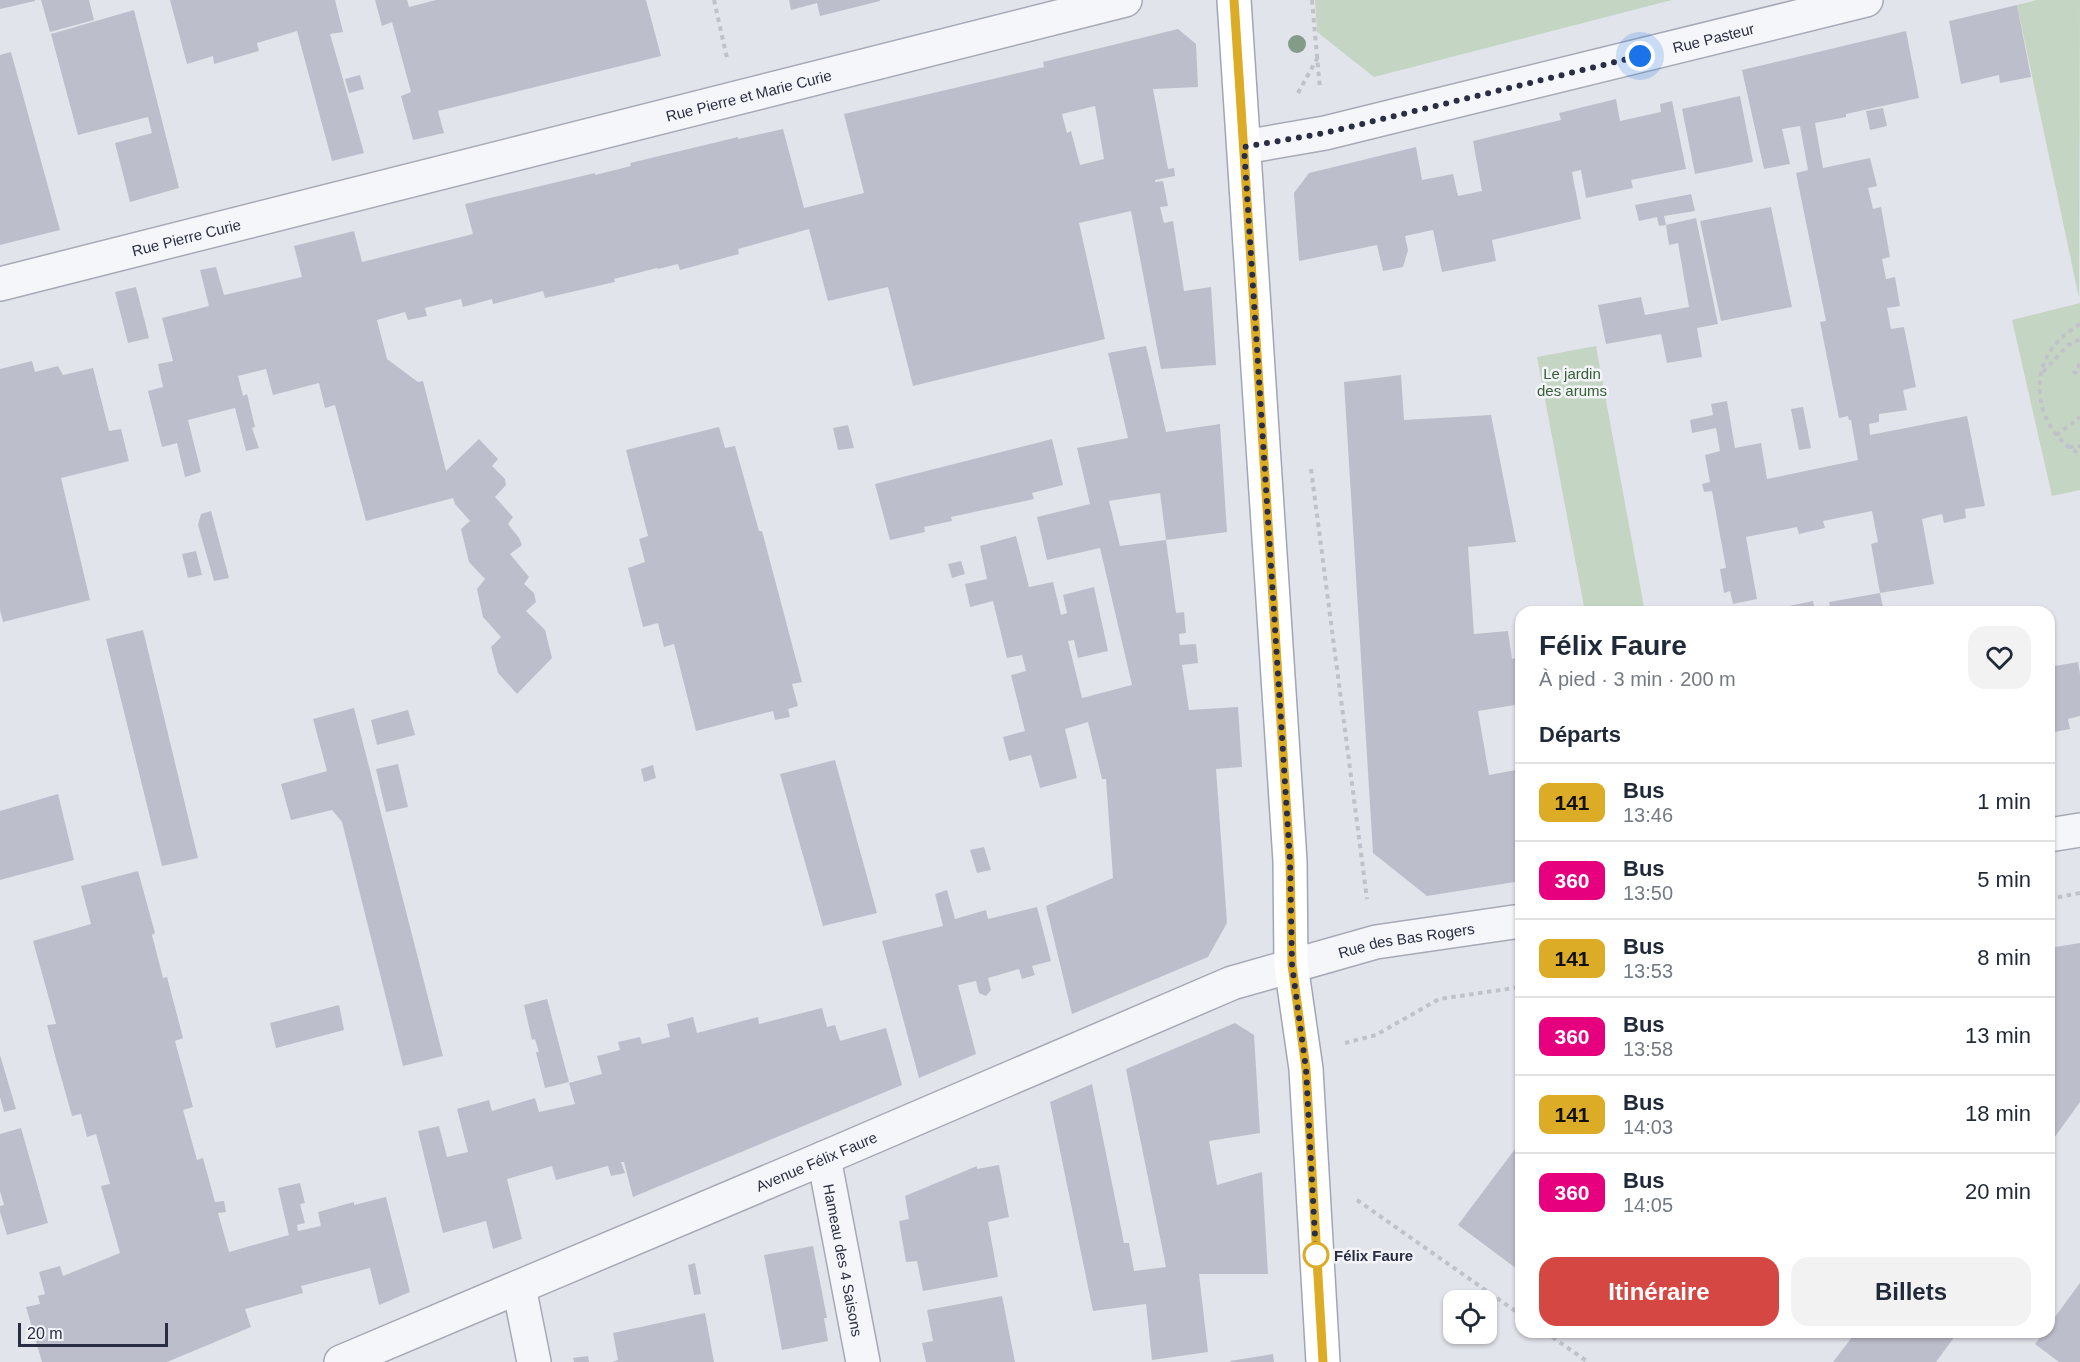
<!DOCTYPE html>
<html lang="fr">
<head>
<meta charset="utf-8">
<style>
	:root { --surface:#fff; --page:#f2f2f3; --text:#1f2937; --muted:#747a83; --line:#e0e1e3; --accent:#d44743 }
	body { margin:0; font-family:Helvetica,sans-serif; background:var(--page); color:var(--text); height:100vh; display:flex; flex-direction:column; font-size:22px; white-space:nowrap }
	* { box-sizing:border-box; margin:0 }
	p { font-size:20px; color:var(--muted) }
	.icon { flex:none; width:33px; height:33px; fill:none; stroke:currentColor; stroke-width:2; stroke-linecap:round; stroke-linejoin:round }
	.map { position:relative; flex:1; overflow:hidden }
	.details { position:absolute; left:1515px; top:606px; width:540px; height:732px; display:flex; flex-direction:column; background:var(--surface); border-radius:18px; box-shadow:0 2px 4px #0004 }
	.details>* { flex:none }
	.badge { padding:0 12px; border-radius:9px; font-size:21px; line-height:39px }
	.controls { position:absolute; left:1443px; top:1290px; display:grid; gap:12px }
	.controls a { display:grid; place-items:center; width:54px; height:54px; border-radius:12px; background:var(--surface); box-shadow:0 2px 4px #0004; font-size:30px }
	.scale { position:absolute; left:18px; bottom:15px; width:150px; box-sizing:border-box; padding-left:6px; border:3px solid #292e44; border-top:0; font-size:16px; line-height:21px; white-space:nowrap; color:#292e44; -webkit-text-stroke:4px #f2f4f8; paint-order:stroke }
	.you { position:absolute; width:30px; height:30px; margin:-15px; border:4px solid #fff; border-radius:50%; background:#1a73e8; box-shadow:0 0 0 9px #1a73e833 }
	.map>.badge { position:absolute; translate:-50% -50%; box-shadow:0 0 0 3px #fff }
	h2 { padding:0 24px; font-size:22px; line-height:54px }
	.round { display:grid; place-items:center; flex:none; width:63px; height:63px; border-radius:18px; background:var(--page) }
	.head { display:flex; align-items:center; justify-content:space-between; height:102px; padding:0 24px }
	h1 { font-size:28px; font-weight:700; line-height:45px }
	.primary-button { display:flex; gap:12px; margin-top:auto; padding:12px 24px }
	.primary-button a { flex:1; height:69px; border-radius:18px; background:var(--accent); color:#fff; font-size:24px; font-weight:700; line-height:69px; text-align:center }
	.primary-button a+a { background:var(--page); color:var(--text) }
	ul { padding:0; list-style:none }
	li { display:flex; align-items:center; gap:18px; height:78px; padding:0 24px; border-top:2px solid var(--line) }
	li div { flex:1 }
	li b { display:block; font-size:22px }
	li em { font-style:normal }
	li .badge { min-width:66px; font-weight:700; text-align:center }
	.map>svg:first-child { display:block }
	.green { fill:#c5d5c3 }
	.building { fill:#bcbfcb; fill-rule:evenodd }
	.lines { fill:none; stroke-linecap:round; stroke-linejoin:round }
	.minor-casing { stroke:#a7aab6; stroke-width:36 }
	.major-casing { stroke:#a1a6b7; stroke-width:36 }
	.path { stroke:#c0c2ca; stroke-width:4; stroke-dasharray:4.5 4.5; stroke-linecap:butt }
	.minor { stroke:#f5f6f9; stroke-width:33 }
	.major { stroke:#fff; stroke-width:33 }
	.tree { fill:#849b87 }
	.line-casing { stroke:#fff; stroke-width:14 }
	.line { stroke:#dcac27; stroke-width:9 }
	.walk { stroke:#292e44; stroke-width:6; stroke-dasharray:0 10.8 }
	.stop-dot { fill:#fff; stroke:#dcac27; stroke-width:3 }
	.labels { text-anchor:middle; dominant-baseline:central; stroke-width:5; stroke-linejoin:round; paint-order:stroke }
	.street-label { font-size:15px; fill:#292e44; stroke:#f2f4f8 }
	.park-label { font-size:15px; fill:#376036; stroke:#f2f4f8 }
	.stop-label { font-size:15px; font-weight:bold; fill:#292e44; stroke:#f2f4f8; text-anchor:start }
</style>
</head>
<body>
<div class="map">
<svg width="2080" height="1362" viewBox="0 0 2080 1362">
	<rect width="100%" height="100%" fill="#e2e4eb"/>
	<!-- green -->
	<g class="green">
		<path d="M1315 0H1672L1374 77 1317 32Z"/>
		<path d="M2037 0H2080L2079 298 2017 5Z"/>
		<path d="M2080 303V490L2052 496 2012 320Z"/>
		<path d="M1596 346 1645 612H1585L1537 357Z"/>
	</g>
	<!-- building -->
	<g class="building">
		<path d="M0 0H35V1L0 9Z"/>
		<path d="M41 0H89L94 20 50 32Z"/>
		<path d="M170 0H335L343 32 330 34 364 153 332 161 297 31 257 43 259 51 214 64 213 56 187 64Z"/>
		<path d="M375 0H407L409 7 436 0H646L661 56 438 111 444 133 413 140 401 96 411 92 392 22 382 26Z"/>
		<path d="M789 0H880V1L820 16 817 3 791 10Z"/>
		<path d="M2017 5 2031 77 2000 83 1999 75 1961 84 1949 21Z"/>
		<path d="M134 10 179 188 130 202 115 143 152 133 148 117 78 135 51 34Z"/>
		<path d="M1178 29 1196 44 1198 87 1153 89 1168 169 1174 168 1175 176 1155 180V182L1163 181 1168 206 1160 207 1164 223 1173 221 1184 291 1211 287 1216 365 1161 369 1131 211 1079 223 1105 339 913 386 888 287 828 301 809 229 738 249 739 254 680 270 678 264 658 269 657 268 614 279 615 282 545 298 543 291 493 304 492 299 463 307 461 299 425 308 427 316 408 320 405 312 377 320 387 359 418 382 423 381 446 471 479 439 498 459 492 466 505 479 506 485 495 497 513 517 508 524 519 538 522 545 510 554 529 577 524 584 534 593 536 602 526 611 545 630 552 658 517 694 498 673 491 647 501 637 483 617 477 589 485 579 469 562 461 529 470 521 455 504 453 498 366 521 335 405 325 408 319 383 273 395 266 369 238 376 243 396 247 394 255 427 252 428 259 448 246 451 235 408 188 420 201 472 185 477 177 443 162 447 148 391 163 387 158 364 173 361 162 318 209 306 200 270 216 267 224 295 246 290 302 277 294 246 354 231 362 262 473 234 465 204 595 173V175L631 166 630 163 726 140 738 137V139L783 129 804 208 864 193 844 114 1044 67 1043 62ZM1095 106 1104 159 1080 165 1071 131 1067 133 1062 114Z"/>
		<path d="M1906 31 1919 98 1846 114V117L1815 123 1823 168 1870 158 1877 186 1868 188 1873 209 1881 207 1890 257 1882 259 1886 279 1895 277 1900 306 1887 308 1891 329 1904 327 1916 387 1903 390 1907 410 1879 414V422L1869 424 1870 435 1967 416 1985 506 1965 509 1966 518 1944 523 1942 514 1922 519 1934 584 1880 593 1871 544 1878 542 1872 511 1823 521 1825 528 1799 534 1797 527 1746 537 1757 599 1733 604 1730 591 1724 593 1720 569 1726 568 1712 491 1704 492 1702 484 1710 482 1705 455 1720 451 1716 428 1692 433 1690 420 1713 415 1711 404 1727 401 1735 448 1761 443 1767 479 1858 460 1851 420H1849L1848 416 1839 418 1820 322 1826 321 1796 173 1808 170 1800 126 1782 129 1790 164 1764 169 1742 70Z"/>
		<path d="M11 52 60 230 0 245V55Z"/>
		<path d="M360 75 364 89 349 93 345 79Z"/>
		<path d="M1740 96 1753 162 1695 174 1682 109Z"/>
		<path d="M1616 99 1620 121 1661 112 1660 104 1672 101 1686 169 1631 180 1633 188 1586 198 1581 170 1572 172 1581 219 1492 240 1496 261 1442 272 1433 230 1405 236 1408 250 1403 267 1383 271 1377 245 1299 261 1294 193 1309 173 1416 147 1422 180 1453 174 1458 196 1482 191 1473 141 1561 120 1559 113Z"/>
		<path d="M1883 108 1887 126 1870 130 1866 111Z"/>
		<path d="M1691 194 1695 211 1664 216 1666 225 1659 226 1657 217 1639 221 1635 205Z"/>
		<path d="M1771 207 1792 307 1721 321 1700 221Z"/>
		<path d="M1696 218 1718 324 1697 328 1702 357 1667 363 1661 334 1606 344 1598 305 1641 297 1645 315 1689 307 1678 243 1669 245 1666 225Z"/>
		<path d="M136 287 149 338 128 343 115 292Z"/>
		<path d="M1146 346 1166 432 1220 424 1227 532 1166 540 1160 493 1109 501 1120 546 1166 540 1176 613 1184 612 1186 633 1179 634 1180 645 1196 644 1198 663 1182 665 1189 710 1238 707 1242 767 1216 769 1227 923 1208 957 1072 1014 1046 906 1113 878 1106 779H1102L1088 722 1065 729 1077 778 1040 788 1031 755 1009 761 1003 737 1025 731 1011 675 1026 671 1022 655 1007 658 993 601 970 607 965 584 987 579 980 546 1016 536 1029 587 1053 582 1061 615 1067 613 1063 595 1094 587 1108 651 1078 658 1074 640 1068 641 1082 698 1132 685 1100 548 1047 560 1037 517 1090 504 1077 448 1128 438 1108 353Z"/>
		<path d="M32 361 35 372 58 366 63 375 93 368 109 431 121 429 129 461 61 478 90 600 3 622 0 610V369Z"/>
		<path d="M1401 375 1404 420 1491 415 1516 542 1468 547 1474 634 1508 631 1512 659 1521 657V704L1478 711 1489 775 1521 769V881L1427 896 1373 853 1344 382Z"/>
		<path d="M1803 407 1811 448 1799 450 1791 409Z"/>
		<path d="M848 425 854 448 838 450 833 428Z"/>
		<path d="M719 427 725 448 735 446 759 531H762L802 682 792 684 798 706 788 709 790 717 775 720 773 711 696 731 674 644 664 647 658 623 643 627 628 568 645 562 639 539 648 536 626 450Z"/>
		<path d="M1052 439 1063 485 1032 493 1034 499 951 517 952 521 924 527 925 532 890 540 875 484Z"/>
		<path d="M211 511 229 578 214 581 198 525 201 514Z"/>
		<path d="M196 551 202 575 188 578 182 554Z"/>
		<path d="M961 561 965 574 952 578 948 564Z"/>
		<path d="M1880 593 1884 612H1831L1829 602Z"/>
		<path d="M1813 601 1815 612H1765V611Z"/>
		<path d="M143 630 198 858 162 866 106 639Z"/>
		<path d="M2078 662 2080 674V716L2068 719 2070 729 2049 733V667Z"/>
		<path d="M354 708 443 1056 403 1066 342 822 332 810 291 820 281 784 327 771 313 719Z"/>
		<path d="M408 710 415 735 377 745 371 720Z"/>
		<path d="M835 760 877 913 823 926 780 774Z"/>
		<path d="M398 764 408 807 386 812 376 769Z"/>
		<path d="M653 765 656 778 644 782 641 769Z"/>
		<path d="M58 794 74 860 0 880V811Z"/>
		<path d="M984 847 991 870 977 873 970 850Z"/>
		<path d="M138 871 155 933 152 935 163 978 167 977 183 1038 175 1041 193 1107 183 1110 197 1160 203 1158 215 1202 224 1201 226 1212 218 1213 229 1252 289 1235 278 1188 300 1183 305 1203 300 1204 305 1223 297 1225 298 1231 321 1226 318 1212 354 1202V1205L386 1197 410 1292 379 1305 370 1268 301 1286 303 1293 245 1309 251 1327 167 1362H42L26 1307 40 1304 38 1296 45 1294 39 1272 60 1266 63 1276 120 1253 101 1186 110 1184 96 1134 87 1137 81 1114 72 1116 54 1052 47 1025 56 1024 33 941 91 924 81 886Z"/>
		<path d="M947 890 955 919 986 910 988 919 1037 907 1051 961 1032 966 1035 975 1022 979 1019 969 988 978 991 990 986 996 979 993 976 981 958 985 976 1054 919 1078 882 941 943 926 935 894Z"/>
		<path d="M2080 943V1102L2049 1145V948Z"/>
		<path d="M547 999 569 1082 545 1088 536 1052H539L535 1039 532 1040 524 1005Z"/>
		<path d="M339 1005 344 1030 276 1048 270 1023Z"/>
		<path d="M822 1008 827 1027 835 1025 840 1041 886 1028 902 1085 633 1197 624 1162H621L625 1173 611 1176 608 1166 556 1180 552 1166 507 1179 522 1239 493 1249 486 1221 443 1233 418 1131 439 1126 447 1157 468 1152 457 1109 489 1100 492 1111 535 1098 539 1112 575 1104 569 1083 602 1074 597 1056 620 1050 618 1042 640 1037 642 1044 670 1037 667 1024 693 1017 697 1033 758 1017 759 1024Z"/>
		<path d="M1235 1023 1254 1035 1260 1133 1209 1141 1217 1185 1262 1172 1268 1274H1199L1208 1352 1152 1360 1146 1304 1093 1311 1050 1102 1092 1084 1124 1243H1129L1134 1271 1166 1267 1126 1069Z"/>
		<path d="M0 1055 16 1109 4 1112 0 1097Z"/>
		<path d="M21 1128 48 1223 7 1235 0 1212V1206L4 1205 0 1191V1134Z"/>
		<path d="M1521 1141V1272L1458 1225Z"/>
		<path d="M999 1165 1009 1217 988 1222 998 1277 923 1291 917 1261 906 1262 899 1221 909 1219 905 1196 977 1166V1169Z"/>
		<path d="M813 1246 827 1318H824L828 1341 782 1350 764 1255Z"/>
		<path d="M695 1263 701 1294 694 1295 688 1265Z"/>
		<path d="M2080 1283V1362H2059L2035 1344 2044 1332H2049V1325Z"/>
		<path d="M1002 1296 1015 1362H926L922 1343 933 1341 927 1310Z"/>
		<path d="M705 1313 714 1362H612L618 1360 613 1333Z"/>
		<path d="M1856 1332H1958L1936 1362H1833Z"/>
		<path d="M1273 1354 1274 1362H1231L1230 1361Z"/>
		<path d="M588 1356 589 1362H574L573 1358Z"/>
	</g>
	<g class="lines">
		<!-- minor casing -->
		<g class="minor-casing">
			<g id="minor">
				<path id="s1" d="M1244 147 1325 133 1866 0"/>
				<path id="s2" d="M0 284 1125 0"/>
				<path d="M2049 835 2080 830"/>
				<path id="s3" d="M824 1158 863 1362"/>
				<path d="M519 1287 534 1362"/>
				<path id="s4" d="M341 1362 824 1158 1232 983 1376 942 1521 921"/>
			</g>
		</g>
		<!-- major casing -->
		<g class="major-casing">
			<path id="major" d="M1234 0 1290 861 1291 965 1306 1069 1323 1362"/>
		</g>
		<!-- path -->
		<g class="path">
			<path d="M714 0 727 58"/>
			<path d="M1312 0 1320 89"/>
			<path d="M1298 93 1318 57"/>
			<path d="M2080 324C2068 332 2057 340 2049 353 2028 388 2044 436 2080 454"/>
			<path d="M2080 364 2074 372 2080 375"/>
			<path d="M2043 372 2068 345 2080 339"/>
			<path d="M2056 435 2080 417"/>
			<path d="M2069 447 2080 446"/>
			<path d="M1311 469 1367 899"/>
			<path d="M2049 899 2080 893"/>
			<path d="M1345 1043 1376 1035 1439 999 1521 987"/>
			<path d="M1357 1200 1521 1315"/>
			<path d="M1545 1332 1588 1362"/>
		</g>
		<!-- minor -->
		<use href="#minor" class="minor"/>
		<!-- major -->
		<use href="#major" class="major"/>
	</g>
	<!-- trees -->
	<circle class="tree" cx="1297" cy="44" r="9"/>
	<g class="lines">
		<!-- line casing -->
		<g class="line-casing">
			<path id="line" d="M1234 0 1290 861 1292 965 1306 1069 1323 1362"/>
		</g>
		<!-- line -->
		<use href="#line" class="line"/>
		<!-- walk -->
		<path class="walk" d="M1316 1255 1306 1069 1292 965 1290 861 1244 147 1325 133 1640 56"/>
	</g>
	<!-- markers -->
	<circle class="stop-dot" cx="1316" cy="1255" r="12"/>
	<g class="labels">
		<!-- street labels -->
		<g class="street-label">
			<text stroke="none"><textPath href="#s1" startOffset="482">Rue Pasteur</textPath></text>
			<text stroke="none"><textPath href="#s2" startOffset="772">Rue Pierre et Marie Curie</textPath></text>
			<text stroke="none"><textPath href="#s2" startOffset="192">Rue Pierre Curie</textPath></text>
			<text stroke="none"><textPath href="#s4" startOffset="1148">Rue des Bas Rogers</textPath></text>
			<text stroke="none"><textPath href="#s4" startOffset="516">Avenue Félix Faure</textPath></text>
			<text stroke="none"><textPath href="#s3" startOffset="104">Hameau des 4 Saisons</textPath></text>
		</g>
		<!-- park labels -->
		<g class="park-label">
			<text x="1572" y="373">Le jardin<tspan x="1572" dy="17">des arums</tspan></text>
		</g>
		<!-- stop labels -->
		<g class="stop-label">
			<text x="1334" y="1255">Félix Faure</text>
		</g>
	</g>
</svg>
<div class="controls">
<a><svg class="icon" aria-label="locate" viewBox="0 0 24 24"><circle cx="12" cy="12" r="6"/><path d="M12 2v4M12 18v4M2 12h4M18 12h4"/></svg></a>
</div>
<div class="scale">20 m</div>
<div class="you" style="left:1640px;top:56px"></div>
<section class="details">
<div class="head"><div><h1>Félix Faure</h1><p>À pied · 3 min · 200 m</p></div><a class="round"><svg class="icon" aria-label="heart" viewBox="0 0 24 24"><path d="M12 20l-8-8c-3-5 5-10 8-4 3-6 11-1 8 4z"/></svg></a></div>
<h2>Départs</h2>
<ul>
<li><span class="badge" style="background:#dcac27;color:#111">141</span><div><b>Bus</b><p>13:46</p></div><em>1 min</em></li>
<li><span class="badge" style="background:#e6007e;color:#fff">360</span><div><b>Bus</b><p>13:50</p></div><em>5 min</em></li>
<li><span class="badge" style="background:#dcac27;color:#111">141</span><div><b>Bus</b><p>13:53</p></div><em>8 min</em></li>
<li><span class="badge" style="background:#e6007e;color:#fff">360</span><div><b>Bus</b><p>13:58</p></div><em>13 min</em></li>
<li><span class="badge" style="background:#dcac27;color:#111">141</span><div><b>Bus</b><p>14:03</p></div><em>18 min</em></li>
<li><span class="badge" style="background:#e6007e;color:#fff">360</span><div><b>Bus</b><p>14:05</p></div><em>20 min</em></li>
</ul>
<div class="primary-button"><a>Itinéraire</a><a>Billets</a></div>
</section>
</div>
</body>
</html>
